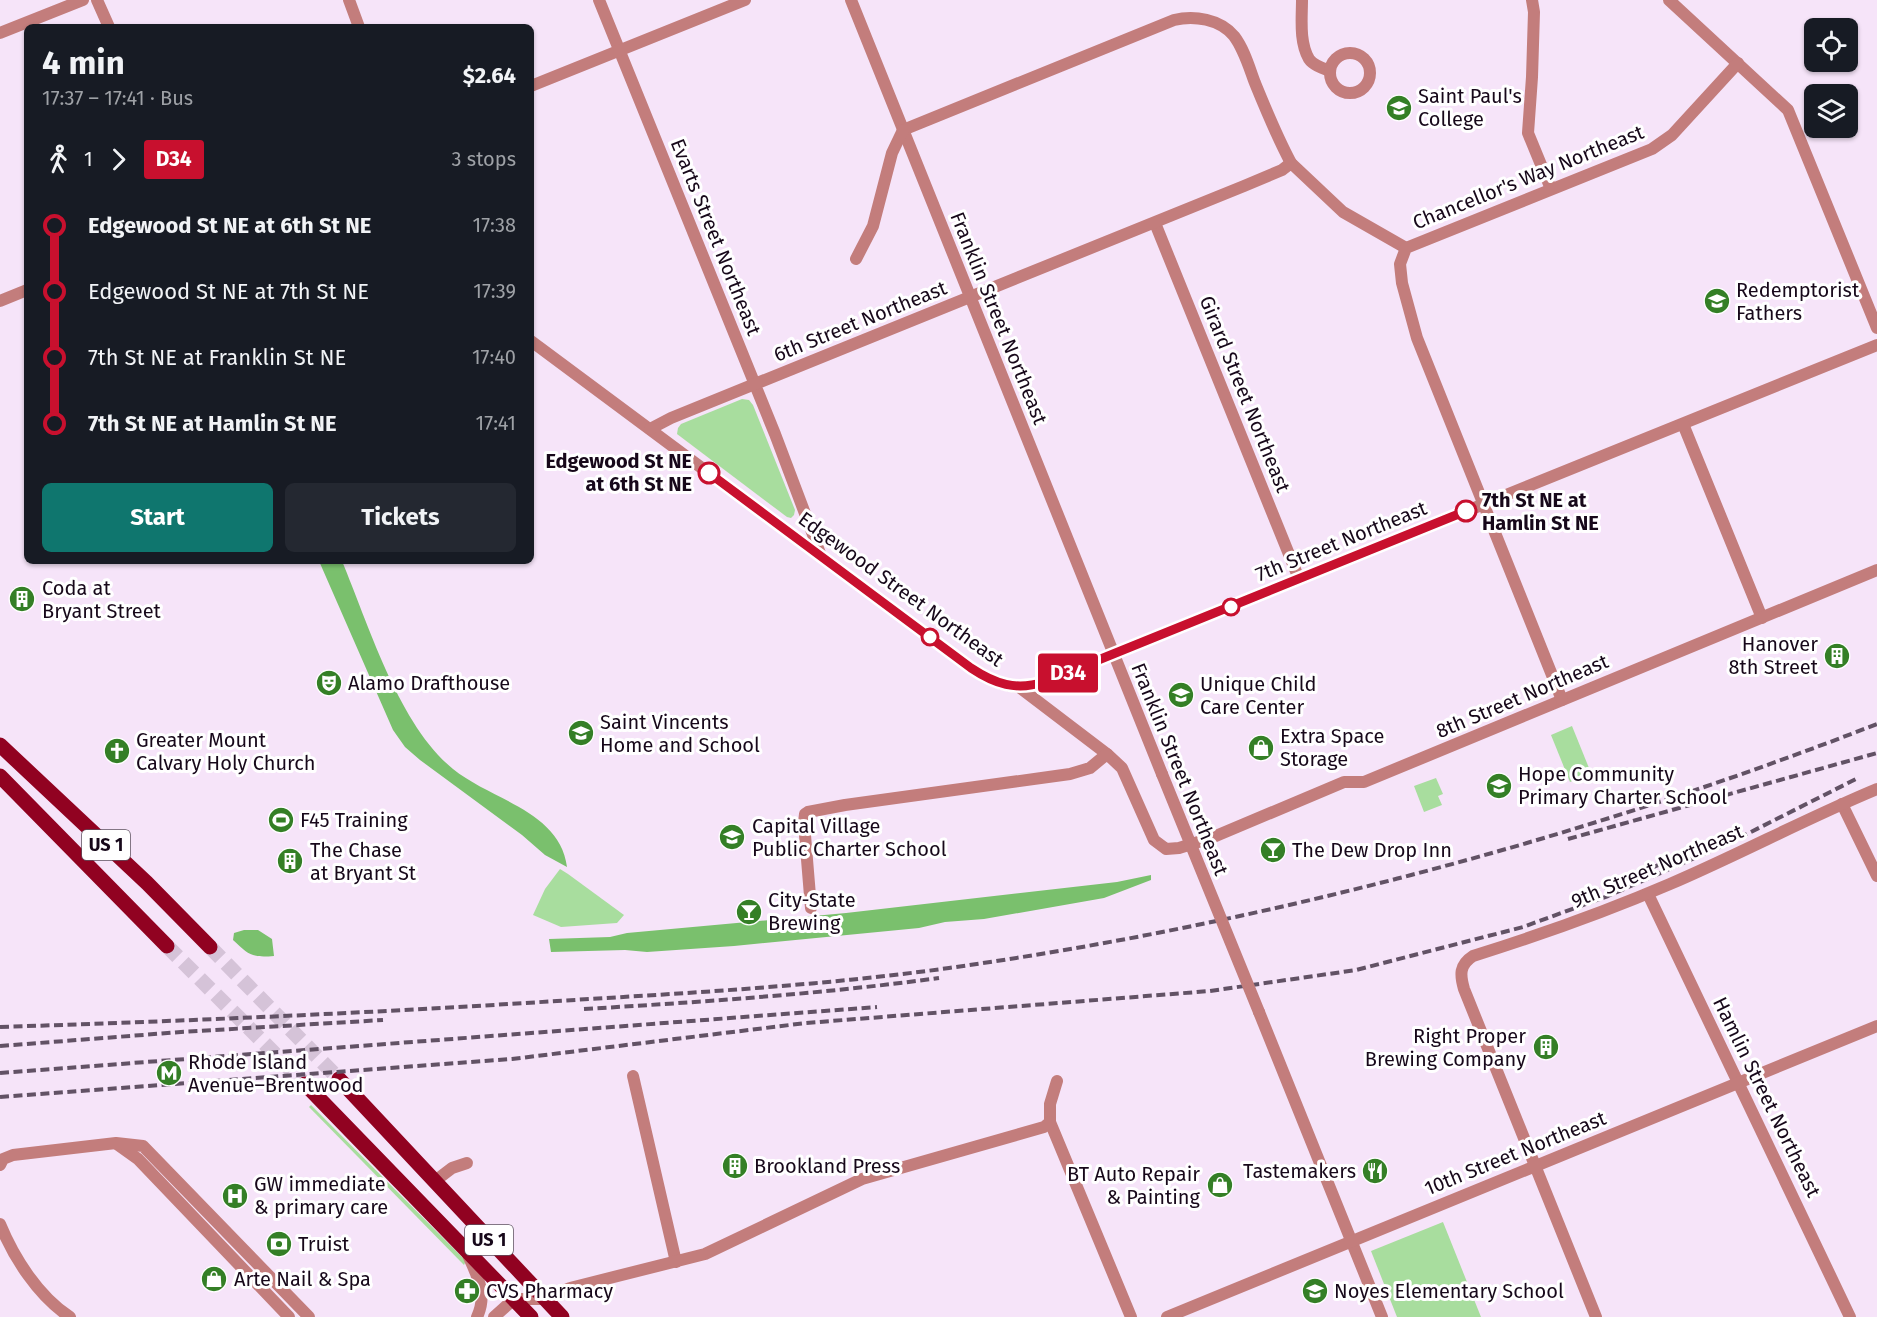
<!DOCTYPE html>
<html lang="en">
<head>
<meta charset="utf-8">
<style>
	:root { --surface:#171b24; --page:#242831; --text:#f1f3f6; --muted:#9ea1a6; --accent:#0f766e }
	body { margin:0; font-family:"Fira Sans",sans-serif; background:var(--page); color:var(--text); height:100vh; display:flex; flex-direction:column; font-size:22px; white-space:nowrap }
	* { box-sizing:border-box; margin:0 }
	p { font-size:20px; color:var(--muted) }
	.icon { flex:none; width:33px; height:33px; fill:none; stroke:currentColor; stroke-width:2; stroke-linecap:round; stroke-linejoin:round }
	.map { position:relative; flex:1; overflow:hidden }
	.details { position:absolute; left:24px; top:24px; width:510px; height:540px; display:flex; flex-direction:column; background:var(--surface); border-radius:9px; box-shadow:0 2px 4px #0004 }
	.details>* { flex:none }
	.badge { padding:0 12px; border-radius:4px; font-size:21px; line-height:39px }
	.buttons { position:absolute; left:1804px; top:18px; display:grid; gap:12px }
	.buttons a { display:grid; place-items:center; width:54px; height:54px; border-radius:9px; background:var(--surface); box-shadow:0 2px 4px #0004; font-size:30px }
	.map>.badge { position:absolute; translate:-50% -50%; box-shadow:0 0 0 3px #fff }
	.legs { display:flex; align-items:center; gap:9px; height:66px; padding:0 18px; font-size:20px }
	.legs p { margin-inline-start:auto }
	.summary { display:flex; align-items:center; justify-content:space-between; height:102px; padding:0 18px }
	h1 { font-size:33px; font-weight:700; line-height:45px }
	.primary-button { display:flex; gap:12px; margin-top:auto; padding:12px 18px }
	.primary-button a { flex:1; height:69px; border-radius:9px; background:var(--accent); color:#fff; font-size:24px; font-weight:700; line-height:69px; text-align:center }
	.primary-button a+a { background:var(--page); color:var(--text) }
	ul { padding:0 18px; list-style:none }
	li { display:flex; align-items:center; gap:21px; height:66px; font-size:22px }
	li i { display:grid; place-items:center; width:9px; height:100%; margin:0 8px; background:currentColor }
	li i::after { content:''; width:15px; height:15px; margin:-8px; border:4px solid; border-radius:50%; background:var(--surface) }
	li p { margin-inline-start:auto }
	li:first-child i { background:linear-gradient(#0000 50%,currentColor 0) }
	li:last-child i { background:linear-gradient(currentColor 50%,#0000 0) }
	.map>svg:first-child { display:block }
	.green { fill:#a8dd9e }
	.forest { fill:#7ac06d }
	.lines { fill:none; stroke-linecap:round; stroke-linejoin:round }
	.major-tunnel { stroke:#d5c3d8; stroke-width:15; stroke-dasharray:15 8; stroke-linecap:butt }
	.minor { stroke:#c37d7c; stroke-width:12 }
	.major { stroke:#910221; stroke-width:15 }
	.rail { stroke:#625265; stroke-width:4; stroke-dasharray:9 4.5; stroke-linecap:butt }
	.minor-bridge { stroke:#c37d7c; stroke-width:12 }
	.line-1-casing { stroke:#fff; stroke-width:14 }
	.line-1 { stroke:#c8102e; stroke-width:9 }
	.stop-1-dot { fill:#fff; stroke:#c8102e; stroke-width:3 }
	.labels { text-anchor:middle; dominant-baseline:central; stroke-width:6; stroke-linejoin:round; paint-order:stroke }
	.shield { fill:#fff; stroke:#5d525f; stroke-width:1.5 }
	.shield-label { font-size:18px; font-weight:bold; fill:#17081a }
	.poi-label { font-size:20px; fill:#17081a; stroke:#fff; text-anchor:start }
	.street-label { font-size:20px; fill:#17081a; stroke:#fff }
	.stop-label { font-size:20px; font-weight:bold; fill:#17081a; stroke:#fff; text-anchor:end }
</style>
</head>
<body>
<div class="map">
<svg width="1877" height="1317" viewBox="0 0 1877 1317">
	<rect width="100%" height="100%" fill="#f6e4f9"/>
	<!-- green -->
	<g class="green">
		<path d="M742 399 749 400 753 405 795 510 794 515 791 518 787 517 677 434 678 428 681 424Z"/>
		<path d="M1572 726 1591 773 1570 782 1551 735Z"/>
		<path d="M1436 778 1443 794 1438 796 1442 805 1424 812 1414 786Z"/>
		<path d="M560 869 568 874 624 915 617 923 561 927 533 915 545 889Z"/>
		<path d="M311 1105 466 1261 464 1265 309 1107Z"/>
		<path d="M1443 1222 1481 1317H1397L1371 1251Z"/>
	</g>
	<!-- forest -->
	<g class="forest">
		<path d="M319 561H342C369 626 399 725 453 769 491 800 560 811 567 867L545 855 522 835 420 760 405 747 393 730Z"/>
		<path d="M1151 875V880L1104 898 984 919 945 922 919 928 734 946 647 952 625 950 551 952 549 939 610 937 627 933 846 913 1117 882Z"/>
		<path d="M244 930H258L272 939 274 956C252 958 249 955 233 940L234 933Z"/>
	</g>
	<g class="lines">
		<!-- major-tunnel -->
		<g class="major-tunnel">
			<path d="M167 946 305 1084"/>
			<path d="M210 947 339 1079"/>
		</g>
		<!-- minor -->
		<g class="minor">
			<path d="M97 0 109 27"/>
			<path d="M349 0 359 27"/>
			<path d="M599 0 775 434 821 556"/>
			<path d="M851 0 1162 774"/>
			<path d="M1302 0C1302 18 1299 42 1309 59 1313 65 1322 68 1330 71"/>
			<path d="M1532 0 1534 12 1532 77 1528 133 1551 189"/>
			<path d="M1669 0 1788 110 1877 328"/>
			<path d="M0 33 83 0"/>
			<circle cx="1350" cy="73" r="20"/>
			<path d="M531 86 745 0"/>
			<path d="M903 130 1174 20C1194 15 1220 19 1234 36 1244 49 1249 67 1255 83 1266 110 1277 137 1291 163"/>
			<path d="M1155 223 1299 579"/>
			<path d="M856 259 873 226 892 153 903 130"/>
			<path d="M0 301 27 290"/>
			<path d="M531 341 964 663C992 682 1010 693 1044 682L1877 345"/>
			<path d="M1683 424 1762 618"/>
			<path d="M650 429 671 418 1244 186 1282 170 1291 163 1343 212 1406 248"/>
			<path d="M1019 687 1107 754 1122 768 1154 840 1166 849 1179 848 1211 838 1344 782H1364L1877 570"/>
			<path d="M1562 700 1417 338 1402 283 1400 264 1406 248 1652 149 1672 135 1738 63"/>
			<path d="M1842 804 1877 876"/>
			<path d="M1648 894 1850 1317"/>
			<path d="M811 908 804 823 805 814 808 812 845 805 1070 774 1090 768 1107 754"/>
			<path d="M1259 1012 1382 1317"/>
			<path d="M633 1076 676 1262"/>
			<path d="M1057 1081 1050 1104V1122L1131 1317"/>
			<path d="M117 1144 138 1159 289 1317"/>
			<path d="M0 1165 3 1159 13 1155 116 1143 143 1146 309 1317"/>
			<path d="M435 1181 452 1168 467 1163"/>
			<path d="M0 1224C14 1258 38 1296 70 1317"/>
			<path d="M468 1255C477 1276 488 1294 477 1317"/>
			<path d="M494 1317 514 1299H544L570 1288 705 1254 862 1179 1044 1127 1050 1122"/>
			<path d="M1167 1317 1877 1026"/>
			<path d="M1596 1317 1464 989C1460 975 1459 965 1473 956 1540 935 1605 912 1670 884 1740 854 1807 818 1877 789"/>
		</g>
		<!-- major -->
		<g class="major">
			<path d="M0 745 147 883 210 947"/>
			<path d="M0 776 167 946"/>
			<path d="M339 1079 562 1317"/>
			<path d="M305 1084 531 1317"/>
		</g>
		<!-- rail -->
		<g class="rail">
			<path d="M1568 839 1877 753"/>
			<path d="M1579 898 1673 859"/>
			<path d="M584 1009C703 1002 821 994 939 978"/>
			<path d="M0 1027C186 1021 371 1013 557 1001 688 993 819 986 949 968 1263 924 1582 839 1877 724"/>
			<path d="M0 1046 181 1032 383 1020"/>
			<path d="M0 1073 877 1007"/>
			<path d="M0 1097 512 1059 806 1023 1210 991 1356 970 1523 927 1608 896 1731 842 1858 778"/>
		</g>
		<!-- minor-bridge -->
		<path class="minor-bridge" d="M1162 774 1259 1012"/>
	</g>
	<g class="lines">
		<!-- line-1 casing -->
		<g class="line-1-casing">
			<path id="line-1" d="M709 473 971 668C995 684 1016 691 1044 682L1466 511"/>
		</g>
		<!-- line-1 -->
		<use href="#line-1" class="line-1"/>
	</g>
	<!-- icons -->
	<defs>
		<g id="university-disc" transform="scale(1.35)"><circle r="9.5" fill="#347f26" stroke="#fff"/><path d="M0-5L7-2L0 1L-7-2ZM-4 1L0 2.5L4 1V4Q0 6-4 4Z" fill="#fff"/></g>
		<g id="building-disc" transform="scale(1.35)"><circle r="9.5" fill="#347f26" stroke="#fff"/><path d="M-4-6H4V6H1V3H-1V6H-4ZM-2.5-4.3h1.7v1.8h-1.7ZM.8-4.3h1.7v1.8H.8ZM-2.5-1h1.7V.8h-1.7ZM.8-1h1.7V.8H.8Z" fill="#fff"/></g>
		<g id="theatre-disc" transform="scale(1.35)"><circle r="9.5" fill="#347f26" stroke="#fff"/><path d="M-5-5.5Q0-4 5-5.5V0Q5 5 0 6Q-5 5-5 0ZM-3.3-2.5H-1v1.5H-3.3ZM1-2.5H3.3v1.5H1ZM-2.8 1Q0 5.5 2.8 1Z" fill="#fff"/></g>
		<g id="school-disc" transform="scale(1.35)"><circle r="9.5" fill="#347f26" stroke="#fff"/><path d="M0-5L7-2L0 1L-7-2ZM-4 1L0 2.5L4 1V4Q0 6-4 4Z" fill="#fff"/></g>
		<g id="shop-disc" transform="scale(1.35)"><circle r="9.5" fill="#347f26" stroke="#fff"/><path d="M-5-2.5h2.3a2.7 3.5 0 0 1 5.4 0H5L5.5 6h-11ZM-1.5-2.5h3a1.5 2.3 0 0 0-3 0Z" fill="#fff"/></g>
		<g id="church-disc" transform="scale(1.35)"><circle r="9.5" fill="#347f26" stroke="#fff"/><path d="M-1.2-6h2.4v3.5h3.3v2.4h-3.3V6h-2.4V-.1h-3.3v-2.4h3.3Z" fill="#fff"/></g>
		<g id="stadium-disc" transform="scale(1.35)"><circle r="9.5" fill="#347f26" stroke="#fff"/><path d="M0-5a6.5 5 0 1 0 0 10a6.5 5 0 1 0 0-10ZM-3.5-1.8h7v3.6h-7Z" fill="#fff"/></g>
		<g id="bar-disc" transform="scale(1.35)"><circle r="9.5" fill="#347f26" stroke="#fff"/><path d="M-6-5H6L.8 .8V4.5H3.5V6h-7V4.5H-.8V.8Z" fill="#fff"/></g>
		<g id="metro-disc" transform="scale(1.35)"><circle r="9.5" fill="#347f26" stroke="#fff"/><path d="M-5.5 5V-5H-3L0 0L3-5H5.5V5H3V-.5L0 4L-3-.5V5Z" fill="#fff"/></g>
		<g id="restaurant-disc" transform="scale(1.35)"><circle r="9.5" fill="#347f26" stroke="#fff"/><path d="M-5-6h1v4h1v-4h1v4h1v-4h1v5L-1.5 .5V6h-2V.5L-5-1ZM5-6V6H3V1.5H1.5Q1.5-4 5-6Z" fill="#fff"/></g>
		<g id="hospital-disc" transform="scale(1.35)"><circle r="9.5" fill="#347f26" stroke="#fff"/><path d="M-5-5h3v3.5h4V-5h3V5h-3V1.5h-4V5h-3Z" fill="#fff"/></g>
		<g id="bank-disc" transform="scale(1.35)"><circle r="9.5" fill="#347f26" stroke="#fff"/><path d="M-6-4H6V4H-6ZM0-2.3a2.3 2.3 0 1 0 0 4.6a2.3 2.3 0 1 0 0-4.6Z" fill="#fff"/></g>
		<g id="pharmacy-disc" transform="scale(1.35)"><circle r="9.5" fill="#347f26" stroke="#fff"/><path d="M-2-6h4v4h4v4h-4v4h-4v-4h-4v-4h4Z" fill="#fff"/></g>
	</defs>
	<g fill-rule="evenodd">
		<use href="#university-disc" x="1399" y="108"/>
		<use href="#university-disc" x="1717" y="301"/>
		<use href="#building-disc" x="22" y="599"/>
		<use href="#building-disc" x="1837" y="656"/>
		<use href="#theatre-disc" x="329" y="683"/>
		<use href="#school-disc" x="1181" y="695"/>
		<use href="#school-disc" x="581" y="733"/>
		<use href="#shop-disc" x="1261" y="748"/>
		<use href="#church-disc" x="117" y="751"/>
		<use href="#school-disc" x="1499" y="786"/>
		<use href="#stadium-disc" x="281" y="820"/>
		<use href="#school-disc" x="732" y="837"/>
		<use href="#bar-disc" x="1273" y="850"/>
		<use href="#building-disc" x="290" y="861"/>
		<use href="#bar-disc" x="749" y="912"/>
		<use href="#building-disc" x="1546" y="1047"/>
		<use href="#metro-disc" x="169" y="1073"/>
		<use href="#building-disc" x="735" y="1166"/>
		<use href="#restaurant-disc" x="1375" y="1171"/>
		<use href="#shop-disc" x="1220" y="1185"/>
		<use href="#hospital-disc" x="235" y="1196"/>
		<use href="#bank-disc" x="279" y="1244"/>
		<use href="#shop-disc" x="214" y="1279"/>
		<use href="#pharmacy-disc" x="467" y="1291"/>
		<use href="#school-disc" x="1315" y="1291"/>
	</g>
	<!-- markers -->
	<g class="stop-1-dot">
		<circle cx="709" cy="473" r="10"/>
		<circle cx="1466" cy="511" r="10"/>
		<circle cx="1231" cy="607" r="8"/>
		<circle cx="930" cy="637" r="8"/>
	</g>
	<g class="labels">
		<!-- shield labels -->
		<g class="shield">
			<rect x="82" y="830" width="48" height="30" rx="4.5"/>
			<rect x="465" y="1225" width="48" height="30" rx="4.5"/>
		</g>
		<g class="shield-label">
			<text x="106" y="845">US 1</text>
			<text x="489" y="1240">US 1</text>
		</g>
		<!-- poi labels -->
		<g class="poi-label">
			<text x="1418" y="96">Saint Paul's<tspan x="1418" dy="23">College</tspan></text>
			<text x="1736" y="290">Redemptorist<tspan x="1736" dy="23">Fathers</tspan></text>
			<text x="42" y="588">Coda at<tspan x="42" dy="23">Bryant Street</tspan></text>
			<text x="1818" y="644" text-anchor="end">Hanover<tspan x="1818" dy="23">8th Street</tspan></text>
			<text x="348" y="683">Alamo Drafthouse</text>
			<text x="1200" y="684">Unique Child<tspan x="1200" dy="23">Care Center</tspan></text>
			<text x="600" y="722">Saint Vincents<tspan x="600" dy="23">Home and School</tspan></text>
			<text x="1280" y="736">Extra Space<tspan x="1280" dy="23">Storage</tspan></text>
			<text x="136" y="740">Greater Mount<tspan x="136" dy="23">Calvary Holy Church</tspan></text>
			<text x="1518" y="774">Hope Community<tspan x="1518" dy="23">Primary Charter School</tspan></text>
			<text x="300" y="820">F45 Training</text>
			<text x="752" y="826">Capital Village<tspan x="752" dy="23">Public Charter School</tspan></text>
			<text x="310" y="850">The Chase<tspan x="310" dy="23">at Bryant St</tspan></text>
			<text x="1292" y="850">The Dew Drop Inn</text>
			<text x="768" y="900">City-State<tspan x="768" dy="23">Brewing</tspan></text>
			<text x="1526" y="1036" text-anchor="end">Right Proper<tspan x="1526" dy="23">Brewing Company</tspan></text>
			<text x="188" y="1062">Rhode Island<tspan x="188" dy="23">Avenue–Brentwood</tspan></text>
			<text x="754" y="1166">Brookland Press</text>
			<text x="1356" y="1171" text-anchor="end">Tastemakers</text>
			<text x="1200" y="1174" text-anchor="end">BT Auto Repair<tspan x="1200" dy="23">&amp; Painting</tspan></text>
			<text x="254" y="1184">GW immediate<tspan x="254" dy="23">&amp; primary care</tspan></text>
			<text x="298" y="1244">Truist</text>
			<text x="234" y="1279">Arte Nail &amp; Spa</text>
			<text x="486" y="1291">CVS Pharmacy</text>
			<text x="1334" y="1291">Noyes Elementary School</text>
		</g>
		<!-- street labels -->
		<g class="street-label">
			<text transform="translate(1528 177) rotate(-22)">Chancellor's Way Northeast</text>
			<text transform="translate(716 237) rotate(68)">Evarts Street Northeast</text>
			<text transform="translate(999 318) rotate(68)">Franklin Street Northeast</text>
			<text transform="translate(860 321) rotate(-22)">6th Street Northeast</text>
			<text transform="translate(1245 394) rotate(68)">Girard Street Northeast</text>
			<text transform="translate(1341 541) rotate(-22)">7th Street Northeast</text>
			<text transform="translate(901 589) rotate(36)">Edgewood Street Northeast</text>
			<text transform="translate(1522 696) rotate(-23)">8th Street Northeast</text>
			<text transform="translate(1180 769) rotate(68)">Franklin Street Northeast</text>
			<text transform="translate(1657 866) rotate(-23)">9th Street Northeast</text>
			<text transform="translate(1767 1097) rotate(64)">Hamlin Street Northeast</text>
			<text transform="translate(1515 1153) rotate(-22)">10th Street Northeast</text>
		</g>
		<!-- stop labels -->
		<g class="stop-label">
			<text x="692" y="461">Edgewood St NE<tspan x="692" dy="23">at 6th St NE</tspan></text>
			<text x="1482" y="500" text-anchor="start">7th St NE at<tspan x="1482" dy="23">Hamlin St NE</tspan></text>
		</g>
	</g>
</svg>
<div class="buttons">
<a><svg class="icon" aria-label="locate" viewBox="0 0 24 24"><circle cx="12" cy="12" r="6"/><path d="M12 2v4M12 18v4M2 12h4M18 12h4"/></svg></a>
<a><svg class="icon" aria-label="layers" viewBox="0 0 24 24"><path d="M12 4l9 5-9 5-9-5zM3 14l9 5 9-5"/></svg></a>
</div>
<b class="badge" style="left:1068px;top:673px;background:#c8102e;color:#fff">D34</b>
<section class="details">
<div class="summary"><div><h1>4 min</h1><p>17:37 – 17:41 · Bus</p></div><b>$2.64</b></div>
<div class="legs"><svg class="icon" aria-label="walk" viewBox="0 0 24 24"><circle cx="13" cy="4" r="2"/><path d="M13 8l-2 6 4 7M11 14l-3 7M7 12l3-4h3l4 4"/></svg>1<svg class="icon" aria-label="forward" viewBox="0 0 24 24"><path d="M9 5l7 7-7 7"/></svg><b class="badge" style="background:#c8102e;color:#fff">D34</b><p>3 stops</p></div>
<ul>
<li><i style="color:#c8102e"></i><b>Edgewood St NE at 6th St NE</b><p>17:38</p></li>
<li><i style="color:#c8102e"></i><span>Edgewood St NE at 7th St NE</span><p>17:39</p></li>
<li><i style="color:#c8102e"></i><span>7th St NE at Franklin St NE</span><p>17:40</p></li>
<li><i style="color:#c8102e"></i><b>7th St NE at Hamlin St NE</b><p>17:41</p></li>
</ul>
<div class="primary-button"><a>Start</a><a>Tickets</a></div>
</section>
</div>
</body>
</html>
